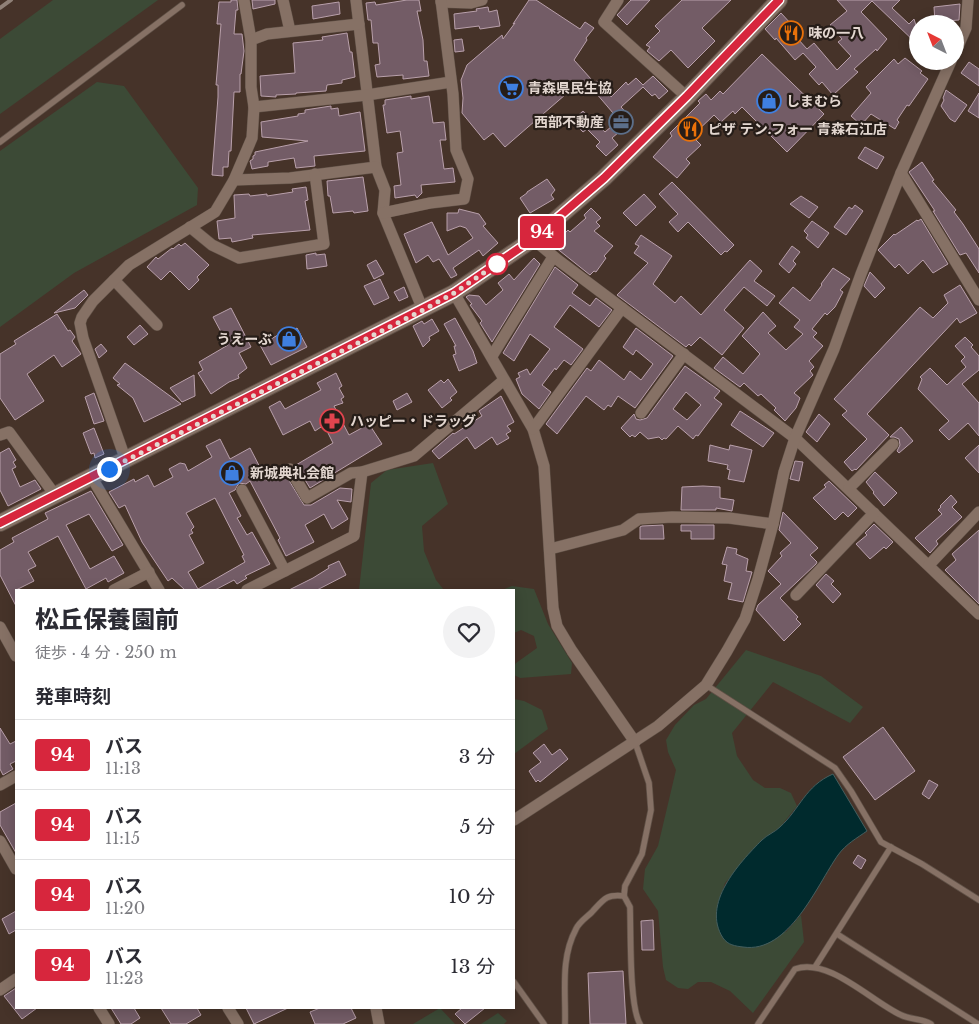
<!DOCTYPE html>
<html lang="ja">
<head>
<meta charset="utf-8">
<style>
	:root { --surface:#fff; --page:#f2f2f3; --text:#2b2b33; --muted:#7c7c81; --line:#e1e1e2 }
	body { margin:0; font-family:"Libre Baskerville","Noto Sans JP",serif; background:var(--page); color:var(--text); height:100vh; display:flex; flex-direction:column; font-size:19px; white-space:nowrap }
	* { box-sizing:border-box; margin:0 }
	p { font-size:16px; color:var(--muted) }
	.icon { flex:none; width:28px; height:28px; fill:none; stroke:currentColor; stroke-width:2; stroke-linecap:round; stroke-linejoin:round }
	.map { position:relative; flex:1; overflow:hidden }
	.drawer { position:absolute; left:15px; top:589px; width:500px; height:420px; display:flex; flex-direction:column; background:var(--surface); border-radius:0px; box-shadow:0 2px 12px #0003 }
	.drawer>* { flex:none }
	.badge { padding:0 10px; border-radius:4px; font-size:18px; line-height:32px }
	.needle { width:32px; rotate:318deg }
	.fabs { position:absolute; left:909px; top:15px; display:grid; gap:10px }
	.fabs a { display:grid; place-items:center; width:55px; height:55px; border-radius:50%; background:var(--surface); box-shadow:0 2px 12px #0003; font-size:25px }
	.you { position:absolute; width:25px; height:25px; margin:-12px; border:4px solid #fff; border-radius:50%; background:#1a73e8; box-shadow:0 0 0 8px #1a73e833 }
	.map>.badge { position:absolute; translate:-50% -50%; box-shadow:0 0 0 2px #fff }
	h2 { padding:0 20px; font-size:19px; line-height:45px }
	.round { display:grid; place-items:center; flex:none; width:52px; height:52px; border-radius:26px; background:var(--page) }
	.overview { display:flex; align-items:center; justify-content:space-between; height:85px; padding:0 20px }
	h1 { font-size:24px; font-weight:800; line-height:38px }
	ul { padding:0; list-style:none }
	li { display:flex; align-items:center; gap:15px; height:70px; padding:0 20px; border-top:1px solid var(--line) }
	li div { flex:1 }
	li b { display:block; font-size:19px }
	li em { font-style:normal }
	li .badge { min-width:55px; font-weight:700; text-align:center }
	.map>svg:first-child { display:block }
	.green { fill:#3c4a36 }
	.water { fill:#002a2d; stroke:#445e5e }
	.building { fill:#735c66; stroke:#b9a0ab; fill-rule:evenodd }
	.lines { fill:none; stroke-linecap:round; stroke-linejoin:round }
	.lane-casing { stroke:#5f5046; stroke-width:7 }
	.street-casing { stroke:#5f5046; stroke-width:12 }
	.secondary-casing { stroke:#5f5046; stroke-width:18 }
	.lane { stroke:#867165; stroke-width:5.5 }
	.street { stroke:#867165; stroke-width:11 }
	.secondary { stroke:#867165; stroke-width:16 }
	.rail { stroke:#8f8077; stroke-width:4 }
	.line-casing { stroke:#fff; stroke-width:11 }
	.line { stroke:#d7263d; stroke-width:8 }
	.walk { stroke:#e3d7d0; stroke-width:5; stroke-dasharray:0 9 }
	.stop-dot { fill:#fff; stroke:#d7263d; stroke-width:2.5 }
	.labels { text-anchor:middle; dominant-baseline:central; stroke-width:4.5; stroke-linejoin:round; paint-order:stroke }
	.poi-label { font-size:14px; font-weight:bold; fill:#e3d7d0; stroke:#261d18; text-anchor:start }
</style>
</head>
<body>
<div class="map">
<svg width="979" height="1024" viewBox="0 0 979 1024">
	<rect width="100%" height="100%" fill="#463329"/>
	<!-- green -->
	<g class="green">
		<path d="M53 0H158L0 114V39Z"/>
		<path d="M97 82 124 86 198 188 197 205 74 273 0 327V151Z"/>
		<path d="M433 463 448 504 422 526 424 551 436 580 444 590H359L371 483 387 470Z"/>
		<path d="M512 586 534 589 548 624 572 663 571 674 520 678 514 675V666L516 663 537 648 534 636 521 630 514 633V590H502Z"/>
		<path d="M746 650 821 676 863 707 850 723 773 682 732 733 737 756 753 780 765 788H780L791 793 797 806 780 827 763 839 725 883 717 906 719 930 786 932 801 915 804 942 753 1013 730 991 711 982H698L688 989 678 988 666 980 663 967 658 911 643 889 645 869 658 846 676 770 668 752 666 740 675 725 694 705 706 699Z"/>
		<path d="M514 699 524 701 542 710 548 729 514 754Z"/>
		<path d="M440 1008 455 1024H413Z"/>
		<path d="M498 1013 507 1021 504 1024H481Z"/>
	</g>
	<!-- water -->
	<path class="water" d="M833 774 867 831C857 838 846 844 838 855 817 885 789 954 743 947 735 946 728 945 723 938 701 904 739 863 762 840 767 835 775 832 780 827 800 809 805 786 833 774Z"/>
	<!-- building -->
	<g class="building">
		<path d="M231 0H237L238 10H236L234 34H242L244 51 241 74H240V92H234L231 151H229L228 167H223V176L212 175 218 97V85H216L221 24H217L219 2H231Z"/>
		<path d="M252 0H275V4L253 9Z"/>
		<path d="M407 0H419L421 11H417L423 40 424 61H427L429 76 403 79V75L377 77 375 65 380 64 378 43H373L371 20H368L366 3 375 2 376 5Z"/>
		<path d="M529 0H536L580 29 585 22 594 28 586 38 587 40 574 60 591 79 577 92 573 88 505 147 493 133 484 140 462 113 463 98 461 80 467 65 502 35 503 39 515 23 513 24Z"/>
		<path d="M631 0H650L627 25 617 15Z"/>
		<path d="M682 0H731L702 28 715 41 688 68 671 50 659 61 647 51 650 47 646 45 660 31 655 26Z"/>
		<path d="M837 0H900L892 8 909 24 914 19 918 32V45L872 1 861 12 887 39 877 51 876 49 854 69 858 72 833 95 822 82 819 85 809 74 816 67 803 53 795 60 776 38 775 40 765 29 781 13 792 25 788 28 807 49 814 43 837 70 851 56 838 42 842 39 830 25 847 11Z"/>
		<path d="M339 2 340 14 313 19 312 6Z"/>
		<path d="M960 4 959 20 935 22 934 7Z"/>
		<path d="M488 7 489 12 497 10 500 26 480 29 479 26 455 29 454 14 477 11 476 9Z"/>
		<path d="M347 33 350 52H352L355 77 342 80V83L327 85 326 91 296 93V94L276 95V97L261 96 260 76 295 73 293 43 323 40 322 37Z"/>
		<path d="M462 39 464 51 455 52 454 40Z"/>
		<path d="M762 54 824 114 787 152 742 107 735 114 733 111 721 122 714 115 692 136 701 145 686 159 690 163 677 178 653 157 672 136 670 133 700 103 698 101 706 94 711 100 720 91 723 94Z"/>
		<path d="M905 58 922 71 920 73 928 79 909 106 907 105 897 120 899 122 895 129 871 114 861 125 851 116 871 93 866 87 894 59 898 64Z"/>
		<path d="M969 62 979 69V86L961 73Z"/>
		<path d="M653 76 668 91 659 99 655 94 652 96 643 87 621 107 633 120 612 138 618 145 606 156 596 146 600 142 587 129 583 132 572 121 583 111 605 132 619 120 590 86 597 81 611 97 626 82 628 85 636 78 643 85Z"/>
		<path d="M946 90 967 105 955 122 950 119 941 106 944 100 943 98Z"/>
		<path d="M979 93V118L968 111Z"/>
		<path d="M411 96V99L429 96 433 123 444 122 446 140H440L444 169 453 168 455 182 421 185 422 193 417 198 415 195 395 198 394 186 401 185 397 153 403 152 400 131 387 133 383 105H385V100Z"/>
		<path d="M331 106V109L338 108 339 116 360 112 365 151 314 156 315 166 296 168 294 158 268 162V166L252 169 250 161 253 159V156L255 155V152L308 141 262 137 261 122 298 116V114L305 113V110Z"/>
		<path d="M865 147 884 157 877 169 858 158Z"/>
		<path d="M922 162 934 180 932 181 956 210 954 212 963 224 979 249V273L966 253 960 255 933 211H935L909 172Z"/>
		<path d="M363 177 368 211 354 213 353 211 333 213 330 196H328L327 181Z"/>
		<path d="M547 179 555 190 551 195 554 199 530 213 520 198 527 193V192Z"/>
		<path d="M672 182 734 245 727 252 725 251 721 255 688 222 678 232 669 222 678 214 659 194Z"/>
		<path d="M306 187 308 200 305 201 310 230 252 235 253 238 232 242 231 238 219 239 217 221 235 218 234 195 249 194 250 196 267 194V196L293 192 292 189Z"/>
		<path d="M644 194 656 207 636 226 623 213Z"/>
		<path d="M801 196 818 207 809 218 790 204Z"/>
		<path d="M855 205 863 211 846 235 834 227 849 207 852 209Z"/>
		<path d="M591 208 601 218 596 222 600 226 594 231 613 246 604 256 606 258 596 272 594 271 590 275 550 243 560 231 563 235 568 230 570 232 586 218 584 215Z"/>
		<path d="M459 209 479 214 486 224 483 226 498 243 483 256 479 250 453 268 457 275 451 278 439 259 433 262 428 255 416 263 404 234 432 222 448 255 473 238 466 228 460 226 447 231V213H458Z"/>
		<path d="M921 219 948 264 933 273 923 260 908 274 899 264 895 268 878 250 894 234 895 235 917 220 918 221Z"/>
		<path d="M812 221 829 233 818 248 806 238 808 235 804 231Z"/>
		<path d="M641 235 672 256 653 284 675 303 681 296 701 315 750 260 762 271 754 281 775 296 767 306 744 287 724 310 744 328 722 355 700 337 691 346 689 344 686 347 617 295 648 263 634 253 639 246 635 244Z"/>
		<path d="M185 243 209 265 197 277 199 280 189 290 170 271 161 280 147 267 156 257 158 259 172 248 173 249 179 244 181 246Z"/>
		<path d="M792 246 800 252 793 261 796 264 789 273 779 264Z"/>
		<path d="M316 253V255L325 254 327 266 307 269 306 255Z"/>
		<path d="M534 258 540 264 492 342 480 323 482 321 470 305 472 304 466 297 469 295 479 296 486 305 503 290 498 283 509 274 514 280Z"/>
		<path d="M376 260 384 274 374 279 367 265Z"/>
		<path d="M555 267 578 285 572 293 590 306 596 298 612 310 599 327 570 305 554 327 583 349 571 365 564 360 556 370 555 368 542 385 551 392 539 409 522 394 516 379 520 377 518 373 527 369 530 375 550 349 530 334 514 361 503 353Z"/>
		<path d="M833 268 850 279 840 290 843 292 835 307 827 315 825 313 812 329 817 333 813 337 823 346 809 361 814 367 810 371 813 375 794 393 800 398 796 408 785 421 774 410 776 408 761 394 758 396 744 383 740 387 714 368 723 357 743 374 760 354 742 336 763 312 776 326 768 333 786 350 803 334 794 327 800 320 779 303 793 287 810 301 822 285 821 284Z"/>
		<path d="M870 272 885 288 875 298 864 286Z"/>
		<path d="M380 279 389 298 374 305 364 286Z"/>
		<path d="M960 285 977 313 960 323 957 318 867 414 889 435 856 470 855 469 852 471 844 462 867 439 842 415 847 411 834 399 920 307 933 318 948 303 944 295Z"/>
		<path d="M404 287 408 297 399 301 394 292Z"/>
		<path d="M84 290 88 295 75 308 54 313Z"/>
		<path d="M231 308 251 347 239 353 247 368 238 375 239 378 229 382 211 394 198 373 203 370 199 362 228 345 213 317Z"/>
		<path d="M57 314 68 331 70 330 75 337 72 341 81 354 62 367 54 355 27 374 44 401 15 420 0 398V354L16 344 14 341Z"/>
		<path d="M455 318 473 351 477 363 459 371 453 355 456 354 454 346H456L444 324Z"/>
		<path d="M432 319 439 331 429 337 430 340 423 347 413 326 422 321 424 324Z"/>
		<path d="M140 325 148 334 134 345 127 337Z"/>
		<path d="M297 328 307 347 271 365 260 345 278 335 280 338Z"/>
		<path d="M636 328 673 356 635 408 618 396 611 407 608 405 604 410 586 396 557 434 546 424 587 368 591 371 599 360 624 380 630 371 641 380 653 364 636 350 633 355 623 347Z"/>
		<path d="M965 337 973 345 971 347 979 356V370L962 384 979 403V436L968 423 949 440 939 430 949 421 918 389 922 379 920 377 930 368 947 385 966 367 961 361 965 357 955 346Z"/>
		<path d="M101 344 107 351 99 358 95 349Z"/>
		<path d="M125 363 155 385 181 404 144 422 133 398 117 385 120 384 113 378Z"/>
		<path d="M685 366 720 391 714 398 722 404 698 436 696 435 693 439 678 426 666 439 664 438 662 440 659 437 648 439 640 432 635 437 632 435 630 437 621 428 634 414 636 419 640 420 647 418ZM686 392 701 405 687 420 673 409Z"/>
		<path d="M336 373 342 386 339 388 344 397 341 399 343 403 334 406 349 435 369 424 382 444 310 488 296 465 333 443 324 425 315 431 310 421 283 435 269 407 280 401 285 409 321 390 317 383Z"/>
		<path d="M194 375 195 396 182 402 170 388Z"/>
		<path d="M448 379 457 392 450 398 452 400 442 408 428 390 441 380 444 383Z"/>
		<path d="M94 393 104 421 94 424 85 397Z"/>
		<path d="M407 393 412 402 397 410 393 401Z"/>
		<path d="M501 396 514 422 507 426 511 431 506 434 509 438 497 445 492 437 475 449 467 437 439 459 432 451 453 433 454 434 482 416 479 411Z"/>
		<path d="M740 411 774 433 763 447 731 425Z"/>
		<path d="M819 414 830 424 817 442 806 432Z"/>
		<path d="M901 427 913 441 899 453 897 451 900 445 899 439 894 437H890Z"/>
		<path d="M94 428 104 454 95 458 94 453 91 454 83 433Z"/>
		<path d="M220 439 230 459 250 448 267 481 282 469 304 505H311L340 488 352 489 351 502 337 500 348 519 332 529 324 514 305 525 314 542 286 556 278 540 280 538 250 481 246 484 239 483 235 490 229 493 241 516 237 518 247 535 252 532 270 564 245 576 247 578 237 584 234 580 215 590H185L172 578 168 581 142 542 125 505 119 508 109 492 134 479 135 482 148 475 154 487 173 477 169 469 180 463 185 464 188 471 212 457 206 446ZM215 498 244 555 242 556 245 562 198 589 188 572 204 563 189 535 193 533 191 530 194 527 186 513Z"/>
		<path d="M710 445 729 450 730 445 752 450 744 482 728 479 730 470 727 469 728 465 708 461Z"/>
		<path d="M979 445V473L965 458Z"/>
		<path d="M9 448 16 460 13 462 16 467 12 469 20 487 35 480 41 489 8 506 0 490V453Z"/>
		<path d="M795 461 803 462 799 481 790 479Z"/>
		<path d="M875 472 897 493 884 506 873 493 874 492 866 482Z"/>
		<path d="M829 481 857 508 848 517 843 512 835 520 813 498 826 487 824 485Z"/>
		<path d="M703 486 720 487V498L734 500 732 511 716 508V510H681L682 487Z"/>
		<path d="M91 491 123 545 112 551 89 514 66 525 90 569 114 556 124 573 108 582 106 578 86 589 58 536 28 552 36 566 28 570 34 581 16 590V606L0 575V550L14 542 12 538 48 519 45 513Z"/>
		<path d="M951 495 957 502 952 507 962 517 936 541 938 544 930 553 915 538 942 514 938 510 941 507 940 506Z"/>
		<path d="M783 512 818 548 810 555 817 562 816 564 780 598 798 617 796 619 801 624 784 641 756 610 758 605 781 584 768 571 782 556 780 553 791 543 779 530Z"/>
		<path d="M874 524 893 542 886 549 884 547 870 559 856 544 867 535 865 533Z"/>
		<path d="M663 525 664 539H640V527L642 526Z"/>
		<path d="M681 525H714V539H691V531H681Z"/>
		<path d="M979 530V604L945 570 956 560 952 554Z"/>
		<path d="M727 547 737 549 736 554 748 559 746 571 752 572 743 602 728 599 732 583 724 581 727 565 722 564Z"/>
		<path d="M339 561 346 575 317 590H289L313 578 329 568 328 566Z"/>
		<path d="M826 574 834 581 831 584 841 594 833 603 816 585Z"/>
		<path d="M883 727 915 771 875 800 843 757Z"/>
		<path d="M0 728 10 744 16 741V761L10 764 13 769 3 775 0 769Z"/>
		<path d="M544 744 552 755 560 749 568 759 540 782 538 780 536 782 529 771 541 762 533 753Z"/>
		<path d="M929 780 938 785 929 799 922 794Z"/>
		<path d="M16 803V853L0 825V812Z"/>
		<path d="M858 855 866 860 861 869 853 863Z"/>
		<path d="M16 911V930L9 934 2 919Z"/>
		<path d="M653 920 654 950H642L641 921Z"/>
		<path d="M623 971 626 1024H590L588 973Z"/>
		<path d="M16 988V1008H37L22 1019 4 996Z"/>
		<path d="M111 1008H134L140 1018 131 1024H121Z"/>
		<path d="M161 1008H197L201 1015 186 1024H171Z"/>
		<path d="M246 1008H288L254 1024Z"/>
		<path d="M320 1008H351L356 1018 343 1024H315L310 1012Z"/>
		<path d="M462 1008H485L465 1024 455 1014Z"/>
	</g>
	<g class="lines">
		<!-- lane casing -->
		<g class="lane-casing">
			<g id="lane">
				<path d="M0 142 182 5"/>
				<path d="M706 685 835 768 851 791 881 842 922 864 979 900"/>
				<path d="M635 742 649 783 651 810 642 854 625 886 624 896 630 907C631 932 629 1006 640 1024"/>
				<path d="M837 934 978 1024"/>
				<path d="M815 967 891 847"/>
				<path d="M514 982 544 1024"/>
				<path d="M565 1024C566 992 560 959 576 929 579 922 587 917 592 912 604 899 606 894 624 896"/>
				<path d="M758 1024 795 969C829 957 872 1002 901 1015 911 1020 921 1018 931 1024"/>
			</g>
		</g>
		<!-- street casing -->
		<g class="street-casing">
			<g id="street">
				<path d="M244 0 251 40"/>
				<path d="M283 0 290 31"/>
				<path d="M356 0 376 167 385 190 383 213 423 310"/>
				<path d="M618 0 604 22 687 97"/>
				<path d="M441 2 471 3 482 0"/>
				<path d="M955 53 966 28 968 0"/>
				<path d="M254 107 367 95 451 82"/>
				<path d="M901 173 979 300"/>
				<path d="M234 180 290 178 376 167"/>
				<path d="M383 213 430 203 464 199 468 179 456 150 453 94 441 0"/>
				<path d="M190 227 212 245 239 258 324 244 315 174"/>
				<path d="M533 239 558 260 795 438 979 614"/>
				<path d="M114 280 157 325"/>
				<path d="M454 293 533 429 544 466 553 608 557 626 572 651 635 742"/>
				<path d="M492 356 553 257"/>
				<path d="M641 413 684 354"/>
				<path d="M533 429 622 308"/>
				<path d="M0 435 9 432 55 495"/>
				<path d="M126 461 83 338 80 323 82 317 93 301 129 265 215 212 234 180 252 138 254 107 251 87V40L267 34 359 24"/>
				<path d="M290 469 307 498 351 473 362 472 414 456 504 380"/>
				<path d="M92 478 159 590"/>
				<path d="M849 488 893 444"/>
				<path d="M242 490 285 571"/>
				<path d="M550 549 623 530 639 519 672 517 729 518 773 524"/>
				<path d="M929 565 979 512"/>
				<path d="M114 590 149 572"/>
				<path d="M247 590 354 536 362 472"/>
				<path d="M796 595 874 513"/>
				<path d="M0 627 16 656"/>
				<path d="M0 785 16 776"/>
				<path d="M514 820 658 726 706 685 727 651 745 619 758 579 773 524 784 472 795 438 834 349 861 274 901 173 951 61"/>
				<path d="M0 841 16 869"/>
				<path d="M0 990 16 979"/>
				<path d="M99 1008 109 1024"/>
				<path d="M228 1008 238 1024"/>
				<path d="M376 1008 379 1024"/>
			</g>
		</g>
		<!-- secondary casing -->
		<g class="secondary-casing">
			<path id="secondary" d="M0 523 454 293 533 239 604 178 687 97 779 0"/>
		</g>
		<!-- lane -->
		<use href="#lane" class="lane"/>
		<!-- street -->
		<use href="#street" class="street"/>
		<!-- secondary -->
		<use href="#secondary" class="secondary"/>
		<!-- rail -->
		<path class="rail" d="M0 8 11 0"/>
	</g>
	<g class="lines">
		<!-- line casing -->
		<g class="line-casing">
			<path id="line" d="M0 523 454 293 533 239 604 178 687 96 779 0"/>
		</g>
		<!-- line -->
		<use href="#line" class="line"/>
		<!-- walk -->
		<path class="walk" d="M109 469 423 310 454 293 497 264"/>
	</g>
	<!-- icons -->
	<defs>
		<g id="restaurant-ring" transform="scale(1.25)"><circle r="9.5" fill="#261d18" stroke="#e8710a" stroke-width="1.5"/><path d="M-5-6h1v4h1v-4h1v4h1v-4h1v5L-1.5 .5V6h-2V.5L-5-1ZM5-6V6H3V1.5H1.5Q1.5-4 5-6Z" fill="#e8710a"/></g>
		<g id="supermarket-ring" transform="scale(1.25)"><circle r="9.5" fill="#261d18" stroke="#3f7fe0" stroke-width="1.5"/><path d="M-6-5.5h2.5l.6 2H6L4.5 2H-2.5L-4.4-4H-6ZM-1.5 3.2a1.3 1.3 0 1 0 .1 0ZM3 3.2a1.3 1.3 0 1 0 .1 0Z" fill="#3f7fe0"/></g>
		<g id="shop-ring" transform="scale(1.25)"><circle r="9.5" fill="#261d18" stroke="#3f7fe0" stroke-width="1.5"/><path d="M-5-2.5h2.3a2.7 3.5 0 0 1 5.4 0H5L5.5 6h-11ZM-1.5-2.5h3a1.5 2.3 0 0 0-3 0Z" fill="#3f7fe0"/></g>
		<g id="office-ring" transform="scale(1.25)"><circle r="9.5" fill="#261d18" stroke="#5c6f8a" stroke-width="1.5"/><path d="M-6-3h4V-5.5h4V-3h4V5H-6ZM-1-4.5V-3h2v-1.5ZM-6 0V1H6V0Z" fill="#5c6f8a"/></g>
		<g id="pharmacy-ring" transform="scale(1.25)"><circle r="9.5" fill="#261d18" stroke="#e0444e" stroke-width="1.5"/><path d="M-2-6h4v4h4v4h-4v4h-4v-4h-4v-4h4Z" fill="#e0444e"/></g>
	</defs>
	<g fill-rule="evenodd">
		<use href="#restaurant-ring" x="791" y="33"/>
		<use href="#supermarket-ring" x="511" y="88"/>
		<use href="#shop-ring" x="769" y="101"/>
		<use href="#office-ring" x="621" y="122"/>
		<use href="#restaurant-ring" x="690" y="129"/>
		<use href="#shop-ring" x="289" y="339"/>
		<use href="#pharmacy-ring" x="332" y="421"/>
		<use href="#shop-ring" x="232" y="473"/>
	</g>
	<!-- markers -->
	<circle class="stop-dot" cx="497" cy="264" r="10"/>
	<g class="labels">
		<!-- poi labels -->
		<g class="poi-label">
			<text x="808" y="33">味の一八</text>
			<text x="528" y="88">青森県民生協</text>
			<text x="786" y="101">しまむら</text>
			<text x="604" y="122" text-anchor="end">西部不動産</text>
			<text x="708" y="129">ピザ テン.フォー 青森石江店</text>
			<text x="272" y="339" text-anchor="end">うえーぶ</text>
			<text x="350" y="421">ハッピー・ドラッグ</text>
			<text x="250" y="473">新城典礼会館</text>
		</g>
	</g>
</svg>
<div class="fabs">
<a><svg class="needle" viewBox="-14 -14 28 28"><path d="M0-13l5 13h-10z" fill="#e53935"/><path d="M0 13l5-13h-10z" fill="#7c7c81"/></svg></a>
</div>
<div class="you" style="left:109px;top:469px"></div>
<b class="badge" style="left:542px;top:232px;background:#d7263d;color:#fff">94</b>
<section class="drawer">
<div class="overview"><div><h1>松丘保養園前</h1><p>徒歩 · 4 分 · 250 m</p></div><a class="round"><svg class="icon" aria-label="heart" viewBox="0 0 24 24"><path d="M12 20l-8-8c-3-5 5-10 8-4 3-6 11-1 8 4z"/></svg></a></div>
<h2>発車時刻</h2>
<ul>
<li><span class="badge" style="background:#d7263d;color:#fff">94</span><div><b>バス</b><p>11:13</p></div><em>3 分</em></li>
<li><span class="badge" style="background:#d7263d;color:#fff">94</span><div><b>バス</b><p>11:15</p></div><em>5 分</em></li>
<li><span class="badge" style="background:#d7263d;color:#fff">94</span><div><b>バス</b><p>11:20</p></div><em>10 分</em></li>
<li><span class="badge" style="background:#d7263d;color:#fff">94</span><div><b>バス</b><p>11:23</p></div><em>13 分</em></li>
</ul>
</section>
</div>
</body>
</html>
